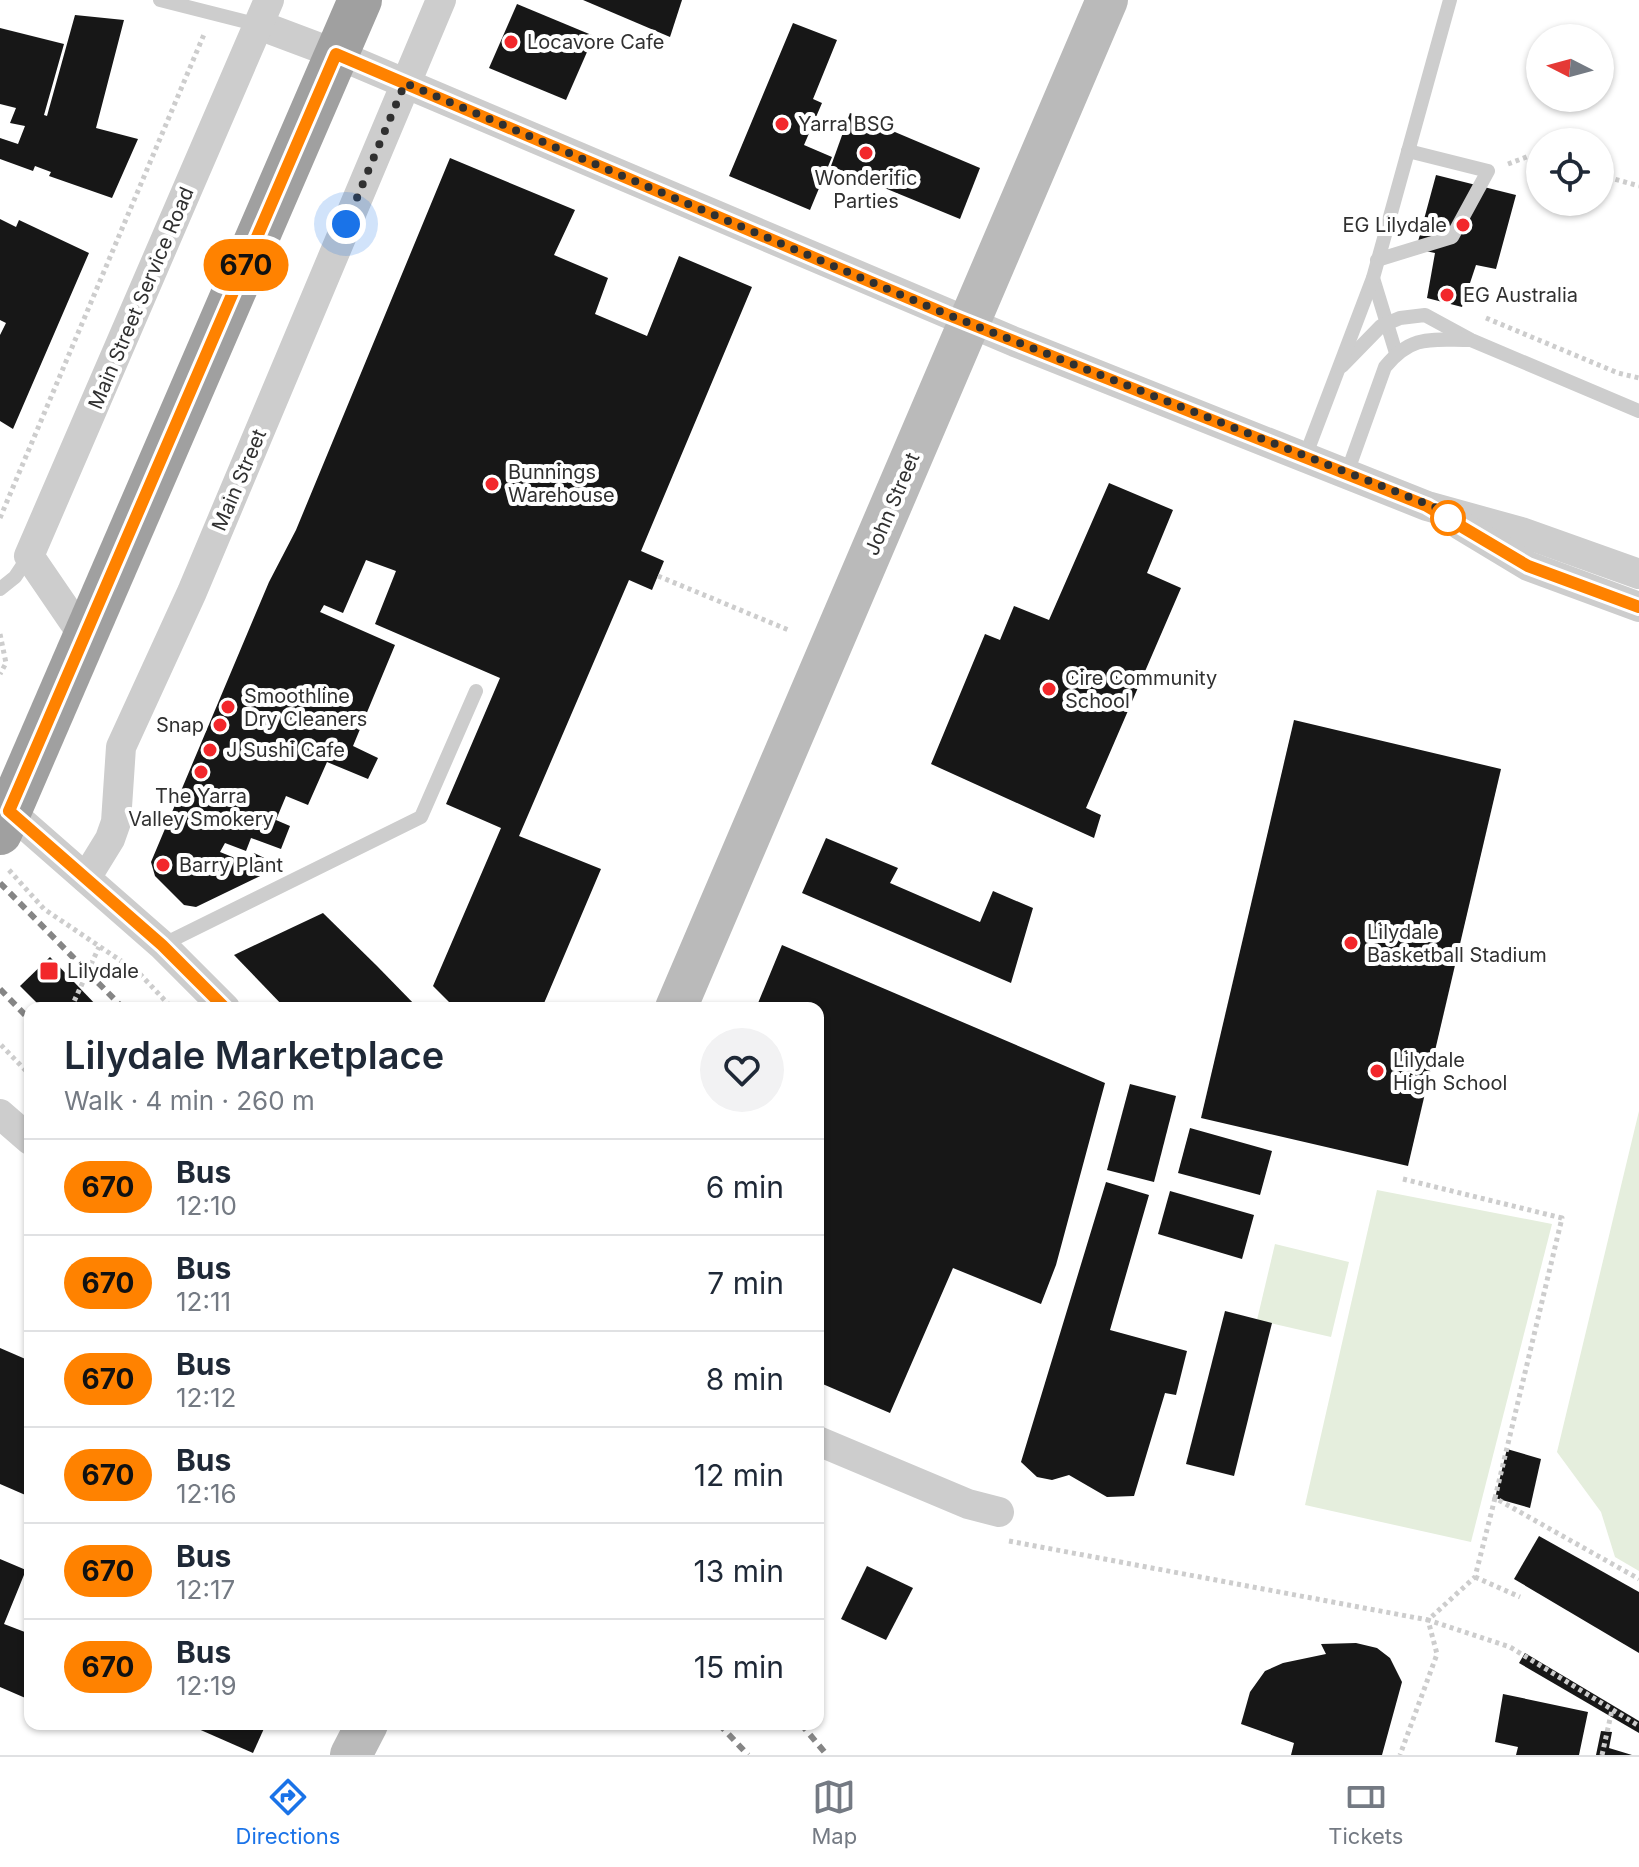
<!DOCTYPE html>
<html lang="en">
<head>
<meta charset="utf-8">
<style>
	:root { --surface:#fff; --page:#f2f2f3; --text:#1f2937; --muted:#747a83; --line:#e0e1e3; --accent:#1a73e8 }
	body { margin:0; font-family:Inter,sans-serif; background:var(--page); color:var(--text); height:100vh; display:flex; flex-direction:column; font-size:30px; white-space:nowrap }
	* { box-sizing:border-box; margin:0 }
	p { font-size:26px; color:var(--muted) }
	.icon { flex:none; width:44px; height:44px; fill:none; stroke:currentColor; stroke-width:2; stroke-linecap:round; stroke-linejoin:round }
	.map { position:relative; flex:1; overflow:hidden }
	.panel { position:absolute; left:24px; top:1002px; width:800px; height:728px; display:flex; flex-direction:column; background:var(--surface); border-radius:16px; box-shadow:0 2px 6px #0004 }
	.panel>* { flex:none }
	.badge { padding:0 16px; border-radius:26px; font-size:28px; line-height:52px }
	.needle { width:52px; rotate:276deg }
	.fabs { position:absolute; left:1526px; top:24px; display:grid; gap:16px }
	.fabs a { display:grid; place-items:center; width:88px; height:88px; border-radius:50%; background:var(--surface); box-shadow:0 2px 6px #0004; font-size:40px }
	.you { position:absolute; width:40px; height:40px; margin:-20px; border:6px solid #fff; border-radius:50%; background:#1a73e8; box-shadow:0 0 0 12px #1a73e833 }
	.map>.badge { position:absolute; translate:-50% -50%; box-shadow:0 0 0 4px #fff }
	.round { display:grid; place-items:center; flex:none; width:84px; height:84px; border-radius:42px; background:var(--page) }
	.head { display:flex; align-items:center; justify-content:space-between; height:136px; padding:0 40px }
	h1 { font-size:38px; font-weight:600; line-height:60px }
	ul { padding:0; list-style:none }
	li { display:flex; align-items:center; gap:24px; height:96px; padding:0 40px; border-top:2px solid var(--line) }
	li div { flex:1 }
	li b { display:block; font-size:30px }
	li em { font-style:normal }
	li .badge { min-width:88px; font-weight:700; text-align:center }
	.dock { display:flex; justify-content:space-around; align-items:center; height:112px; border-top:2px solid var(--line); background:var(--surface); font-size:22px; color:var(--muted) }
	.dock a { display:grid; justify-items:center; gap:4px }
	.dock .active { color:var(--accent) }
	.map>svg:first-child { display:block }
	.green { fill:#e5eedd }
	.building { fill:#171717 }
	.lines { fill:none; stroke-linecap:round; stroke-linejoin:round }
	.path { stroke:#cdcdcd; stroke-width:5; stroke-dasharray:4 4; stroke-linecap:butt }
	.service { stroke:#cdcdcd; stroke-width:14 }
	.minor { stroke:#cdcdcd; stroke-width:30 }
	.secondary { stroke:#bababa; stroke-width:42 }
	.trunk { stroke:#a0a0a0; stroke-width:44 }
	.rail { stroke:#858585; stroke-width:6; stroke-dasharray:8 6; stroke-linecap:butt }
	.line-casing { stroke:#fff; stroke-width:18 }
	.line { stroke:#ff8200; stroke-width:12 }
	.walk { stroke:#303030; stroke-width:8; stroke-dasharray:0 14.4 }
	.poi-dot { fill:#f2272b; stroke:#fff; stroke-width:3 }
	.stop-dot { fill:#fff; stroke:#ff8200; stroke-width:4 }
	.labels { text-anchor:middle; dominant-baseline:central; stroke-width:8; stroke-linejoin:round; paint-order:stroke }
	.poi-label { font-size:20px; fill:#303030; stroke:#fff; text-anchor:start }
	.street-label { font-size:20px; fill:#303030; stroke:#fff }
</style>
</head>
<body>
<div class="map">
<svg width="1639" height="1755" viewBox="0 0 1639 1755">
	<rect width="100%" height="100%" fill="#fff"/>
	<!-- green -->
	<g class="green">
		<path d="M1639 1111V1571L1615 1557 1601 1512 1557 1452Z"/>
		<path d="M1377 1190 1552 1224 1471 1542 1305 1505Z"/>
		<path d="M1275 1244 1349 1262 1331 1337 1257 1320Z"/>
	</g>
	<!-- building -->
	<g class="building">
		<path d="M583 0H682L670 37Z"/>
		<path d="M517 4 594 36 566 100 489 68Z"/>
		<path d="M75 15 124 20 96 128 138 139 112 198 49 176 51 172 35 166 33 171 0 159V138L18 144 25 126 10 123 16 108 0 104V28L64 44 44 115 47 116Z"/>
		<path d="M793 23 837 40 813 99 822 103 804 145 832 157 810 210 729 176Z"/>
		<path d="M850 113 980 168 960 219 831 166Z"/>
		<path d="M450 158 575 210 554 255 608 278 595 314 647 336 679 256 752 287 641 551 664 561 652 590 629 580 519 836 601 869 542 1008H455L433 986 501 828 446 804 500 678 375 624 396 571 366 560 343 613 324 605 320 612 395 645 353 746 378 758 368 779 327 762 308 805 286 796 276 820 290 826 281 849 251 838 246 851 225 843 220 852 250 864 254 853 281 866 196 907 184 905 155 876 151 862 269 582 296 530Z"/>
		<path d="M1436 175 1516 195 1496 269 1476 265 1462 307 1427 298 1435 253 1416 249Z"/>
		<path d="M0 219 16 227 19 220 89 253 13 429 0 421V335L6 323 0 320Z"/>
		<path d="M1109 483 1173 510 1147 573 1181 588 1086 808 1101 815 1094 838 931 764 985 634 1000 640 1014 606 1049 620Z"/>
		<path d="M1294 720 1501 769 1408 1166 1201 1118Z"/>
		<path d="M826 838 898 868 890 883 980 922 993 891 1033 908 1011 983 802 893Z"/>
		<path d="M323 913 377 966 418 1008H285L234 955Z"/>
		<path d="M782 945 1105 1083 1056 1265 1041 1304 953 1268 890 1413 818 1382V1008H756Z"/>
		<path d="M50 957 99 1008H42L20 986Z"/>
		<path d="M1130 1084 1176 1096 1154 1182 1107 1170Z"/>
		<path d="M1190 1128 1272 1151 1260 1195 1178 1173Z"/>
		<path d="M1106 1182 1149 1195 1110 1330 1187 1351 1176 1395 1165 1393 1134 1496 1107 1497 1069 1475 1052 1480 1037 1477 1021 1462Z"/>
		<path d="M1170 1191 1254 1215 1242 1259 1158 1234Z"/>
		<path d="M1225 1311 1272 1323 1234 1476 1186 1464Z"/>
		<path d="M0 1348 30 1361V1497L0 1484Z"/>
		<path d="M1507 1449 1541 1459 1530 1508 1495 1498Z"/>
		<path d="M1539 1536 1639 1592V1653L1514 1579Z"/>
		<path d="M0 1559 26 1570 4 1624 30 1634V1700L0 1687Z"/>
		<path d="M867 1566 913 1588 886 1640 841 1619Z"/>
		<path d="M1356 1643 1377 1648 1390 1658 1402 1682 1382 1755H1291L1294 1743 1241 1724 1250 1692 1265 1671 1283 1663 1326 1654 1321 1644Z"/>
		<path d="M1525 1653 1639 1721V1733L1519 1663Z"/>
		<path d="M1503 1694 1588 1712 1579 1755H1516L1518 1747 1495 1742Z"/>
		<path d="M187 1724H266L253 1753Z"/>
		<path d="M1601 1731 1612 1732 1609 1748 1632 1755H1596Z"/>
	</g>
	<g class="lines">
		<!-- path -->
		<g class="path">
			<path d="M1508 164 1529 156 1540 159"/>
			<path d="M1600 175 1639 186"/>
			<path d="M1486 318 1618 373 1639 378"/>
			<path d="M0 518 205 32"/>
			<path d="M658 576 791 631"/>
			<path d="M0 634 6 663 0 674"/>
			<path d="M9 870 44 909 139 973 172 1008"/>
			<path d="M71 1008 99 947"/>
			<path d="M1 1045 30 1075"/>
			<path d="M1403 1179 1562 1218 1495 1498 1639 1579"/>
			<path d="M1495 1498 1475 1577 1428 1620 1510 1647 1639 1726"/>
			<path d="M1009 1541 1428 1620 1437 1654 1400 1755"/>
			<path d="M1475 1577 1520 1597"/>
			<path d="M1602 1755 1612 1710"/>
		</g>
		<!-- service -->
		<g class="service">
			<path d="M160 0 259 25"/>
			<path d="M1377 260 1452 237 1488 171 1408 151"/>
			<path d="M1373 278 1396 353"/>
			<path d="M1342 366 1381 326 1400 318 1425 315 1471 340 1639 411"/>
			<path d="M1305 457 1373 278 1450 0"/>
			<path d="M1347 473 1385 367C1412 334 1431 340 1470 340"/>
			<path d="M0 589 15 577 29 556"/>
			<path d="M162 945 421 817 476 691"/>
		</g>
		<!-- minor -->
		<g class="minor">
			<path d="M259 25 336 54 1015 342 1427 506 1521 532 1639 574"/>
			<path d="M1460 525 1528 566 1639 607"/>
			<path d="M85 638 29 556 269 0"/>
			<path d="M9 811 162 945 225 1008"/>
			<path d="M86 878 110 839 116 822 121 747 192 592 441 0"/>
			<path d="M0 1114 30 1140"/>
			<path d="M818 1441 968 1504 999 1512"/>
		</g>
		<!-- secondary -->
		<g class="secondary">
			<path d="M676 1008 1107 0"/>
			<path d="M351 1755 367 1724"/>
		</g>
		<!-- trunk -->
		<path class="trunk" d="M0 833 360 0"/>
		<!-- rail -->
		<g class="rail">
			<path d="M0 883 123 1008"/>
			<path d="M0 989 30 1020"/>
			<path d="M719 1724 748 1755"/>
			<path d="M801 1724 827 1755"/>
		</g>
	</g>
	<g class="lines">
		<!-- line casing -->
		<g class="line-casing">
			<path id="line" d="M225 1008 162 945 9 811 336 54 946 314 1427 506 1528 566 1639 607"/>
		</g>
		<!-- line -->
		<use href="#line" class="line"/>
		<!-- walk -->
		<path class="walk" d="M346 224 405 83 946 314 1450 513 1448 518"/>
	</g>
	<!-- markers -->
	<g class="poi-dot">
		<circle cx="511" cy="42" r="8"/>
		<circle cx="782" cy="124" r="8"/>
		<circle cx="866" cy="153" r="8"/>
		<circle cx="1463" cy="225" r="8"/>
		<circle cx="1447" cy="295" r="8"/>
		<circle cx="492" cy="484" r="8"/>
		<circle cx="1049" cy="689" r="8"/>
		<circle cx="228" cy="707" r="8"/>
		<circle cx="220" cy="725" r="8"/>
		<circle cx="210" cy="750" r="8"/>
		<circle cx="201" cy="772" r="8"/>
		<circle cx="163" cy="865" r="8"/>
		<circle cx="1351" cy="943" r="8"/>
		<rect x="39" y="961" width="20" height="20" rx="4"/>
		<circle cx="1377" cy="1071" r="8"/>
	</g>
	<circle class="stop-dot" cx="1448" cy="518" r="16"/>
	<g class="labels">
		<!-- poi labels -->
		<g class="poi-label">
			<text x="527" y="42">Locavore Cafe</text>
			<text x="798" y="124">Yarra BSG</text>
			<text x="866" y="178" text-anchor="middle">Wonderific<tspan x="866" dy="23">Parties</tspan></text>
			<text x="1447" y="225" text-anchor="end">EG Lilydale</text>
			<text x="1463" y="295">EG Australia</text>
			<text x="508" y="472">Bunnings<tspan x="508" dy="23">Warehouse</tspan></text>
			<text x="1065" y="678">Cire Community<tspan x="1065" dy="23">School</tspan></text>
			<text x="244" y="696">Smoothline<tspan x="244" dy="23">Dry Cleaners</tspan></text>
			<text x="204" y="725" text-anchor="end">Snap</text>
			<text x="226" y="750">J Sushi Cafe</text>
			<text x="201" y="796" text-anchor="middle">The Yarra<tspan x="201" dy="23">Valley Smokery</tspan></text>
			<text x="179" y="865">Barry Plant</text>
			<text x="1367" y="932">Lilydale<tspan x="1367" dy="23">Basketball Stadium</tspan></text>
			<text x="67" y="971">Lilydale</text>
			<text x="1393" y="1060">Lilydale<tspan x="1393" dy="23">High School</tspan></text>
		</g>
		<!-- street labels -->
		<g class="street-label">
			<text transform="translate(141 298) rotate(-67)">Main Street Service Road</text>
			<text transform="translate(239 480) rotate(-67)">Main Street</text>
			<text transform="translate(892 504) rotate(-67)">John Street</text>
		</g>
	</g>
</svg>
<div class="fabs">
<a><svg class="needle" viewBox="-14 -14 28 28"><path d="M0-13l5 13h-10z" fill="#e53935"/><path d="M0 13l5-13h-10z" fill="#747a83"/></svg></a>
<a><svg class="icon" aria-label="locate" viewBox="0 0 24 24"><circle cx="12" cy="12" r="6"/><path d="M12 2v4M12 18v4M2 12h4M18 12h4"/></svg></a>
</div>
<div class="you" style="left:346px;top:224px"></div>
<b class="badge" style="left:246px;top:265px;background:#ff8200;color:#111">670</b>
<section class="panel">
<div class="head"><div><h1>Lilydale Marketplace</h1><p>Walk · 4 min · 260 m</p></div><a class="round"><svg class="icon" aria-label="heart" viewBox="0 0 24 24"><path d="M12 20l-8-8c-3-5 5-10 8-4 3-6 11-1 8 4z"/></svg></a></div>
<ul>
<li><span class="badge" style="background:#ff8200;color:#111">670</span><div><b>Bus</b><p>12:10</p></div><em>6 min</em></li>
<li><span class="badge" style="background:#ff8200;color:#111">670</span><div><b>Bus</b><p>12:11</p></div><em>7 min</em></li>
<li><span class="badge" style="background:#ff8200;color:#111">670</span><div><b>Bus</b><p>12:12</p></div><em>8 min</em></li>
<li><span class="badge" style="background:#ff8200;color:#111">670</span><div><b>Bus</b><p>12:16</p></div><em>12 min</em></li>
<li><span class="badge" style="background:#ff8200;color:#111">670</span><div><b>Bus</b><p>12:17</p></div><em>13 min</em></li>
<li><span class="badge" style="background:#ff8200;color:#111">670</span><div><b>Bus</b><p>12:19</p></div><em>15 min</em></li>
</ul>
</section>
</div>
<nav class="dock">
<a class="active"><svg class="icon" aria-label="directions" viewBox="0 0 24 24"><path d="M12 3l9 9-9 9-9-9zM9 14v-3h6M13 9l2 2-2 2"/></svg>Directions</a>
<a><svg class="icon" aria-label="map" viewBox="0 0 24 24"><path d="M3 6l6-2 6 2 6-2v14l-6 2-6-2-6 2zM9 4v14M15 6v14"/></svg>Map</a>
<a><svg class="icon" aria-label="tickets" viewBox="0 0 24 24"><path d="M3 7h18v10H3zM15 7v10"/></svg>Tickets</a>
</nav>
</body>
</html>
